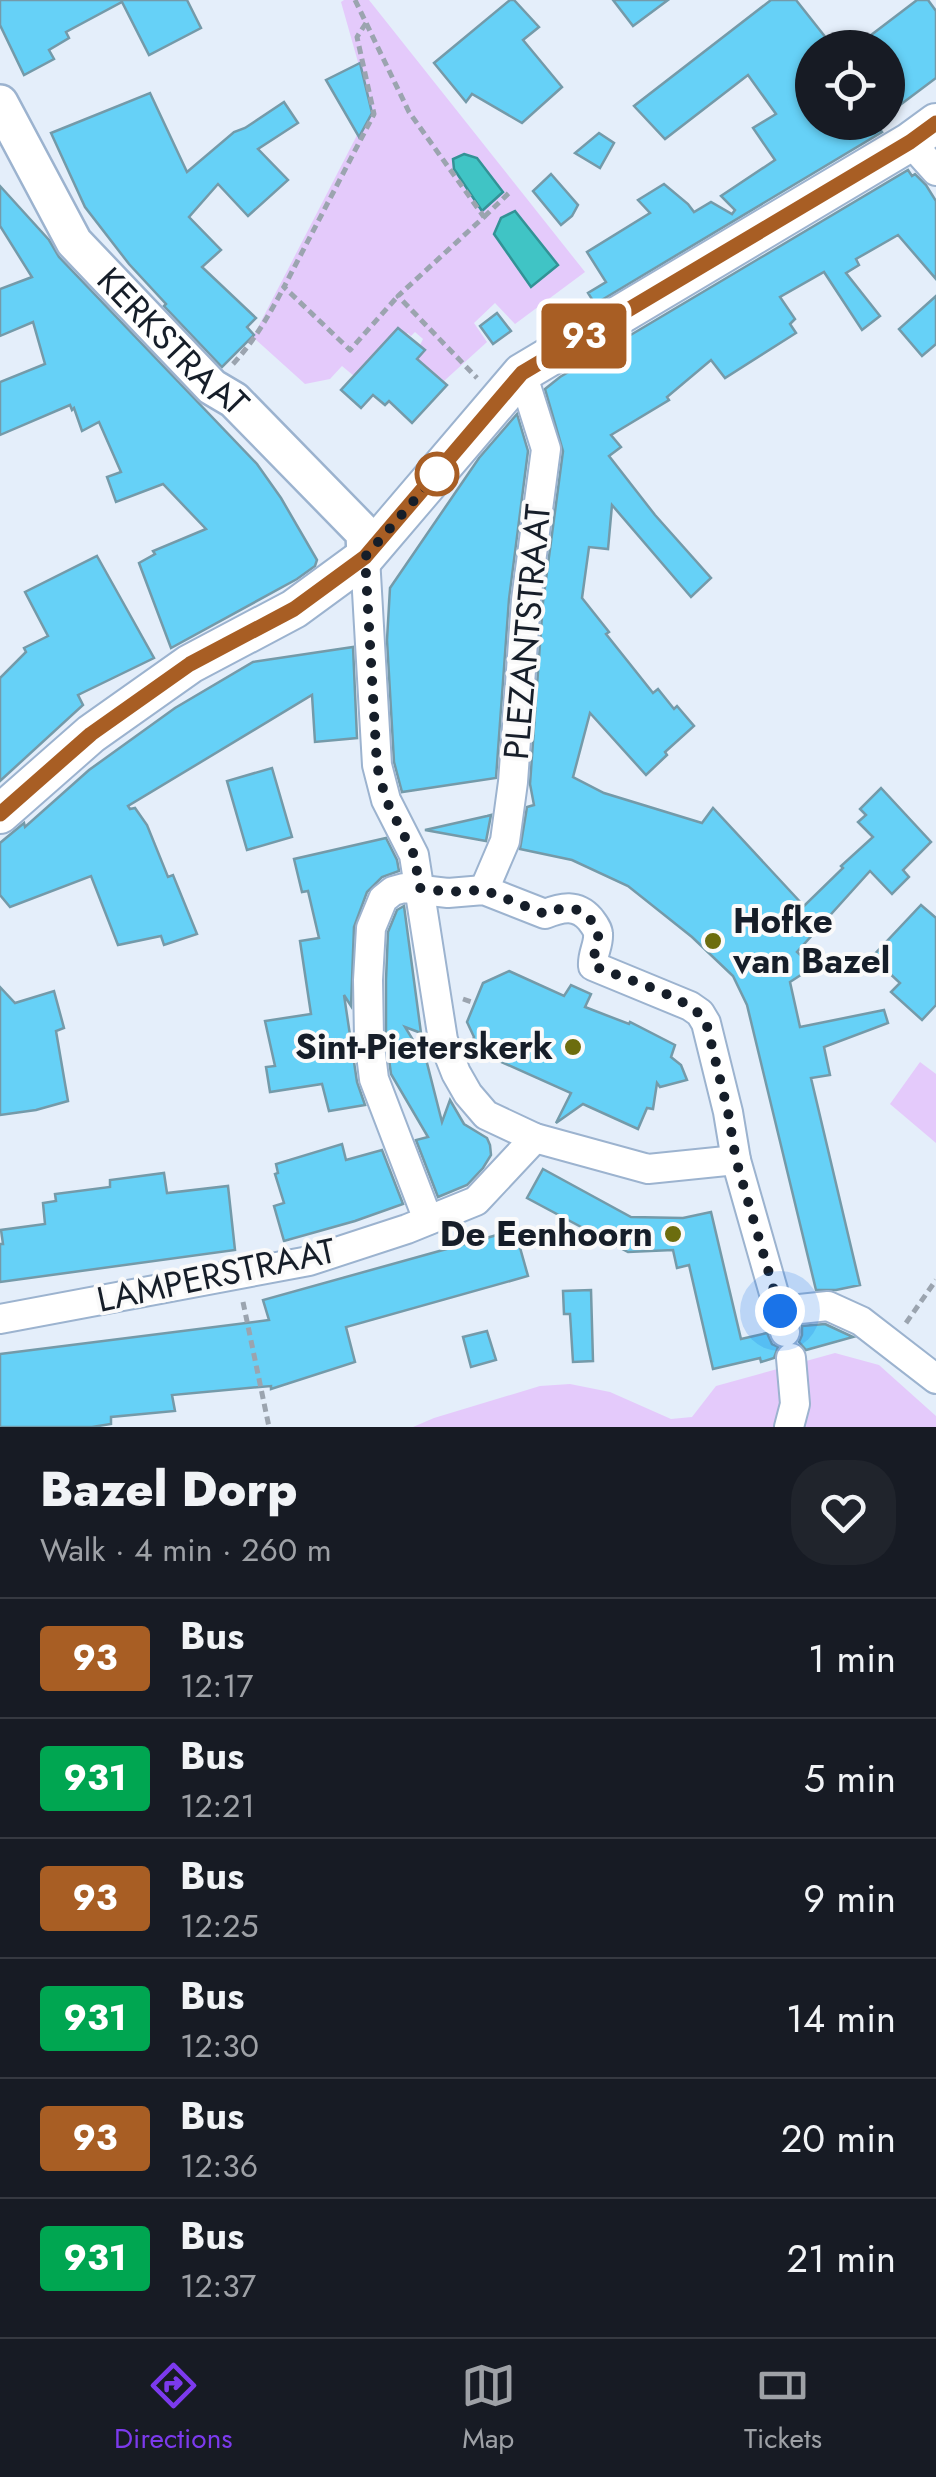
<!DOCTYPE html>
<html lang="en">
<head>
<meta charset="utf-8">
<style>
	:root { --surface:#171b24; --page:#20242c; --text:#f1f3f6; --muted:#9ea1a6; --line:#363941; --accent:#7c3aed }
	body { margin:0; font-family:Jost,sans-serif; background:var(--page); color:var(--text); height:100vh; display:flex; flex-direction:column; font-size:38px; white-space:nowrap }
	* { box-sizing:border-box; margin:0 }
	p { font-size:32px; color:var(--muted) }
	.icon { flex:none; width:55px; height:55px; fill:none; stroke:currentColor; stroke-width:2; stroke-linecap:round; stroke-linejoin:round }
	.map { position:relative; height:1427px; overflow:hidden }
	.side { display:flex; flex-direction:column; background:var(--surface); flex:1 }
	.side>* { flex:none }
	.badge { padding:0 20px; border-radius:8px; font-size:35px; line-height:65px }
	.controls { position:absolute; left:795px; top:30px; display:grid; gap:20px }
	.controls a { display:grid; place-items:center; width:110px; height:110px; border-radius:50%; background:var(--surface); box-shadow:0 2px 8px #0004; font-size:50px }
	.you { position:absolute; width:50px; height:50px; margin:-25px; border:8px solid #fff; border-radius:50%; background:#1a73e8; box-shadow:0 0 0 15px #1a73e833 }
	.map>.badge { position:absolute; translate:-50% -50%; box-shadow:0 0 0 5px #fff }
	.round { display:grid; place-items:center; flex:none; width:105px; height:105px; border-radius:40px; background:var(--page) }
	.overview { display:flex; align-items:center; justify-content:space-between; height:170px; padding:0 40px }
	h1 { font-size:48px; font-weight:800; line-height:75px }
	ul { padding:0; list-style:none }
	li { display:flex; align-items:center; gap:30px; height:120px; padding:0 40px; border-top:2px solid var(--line) }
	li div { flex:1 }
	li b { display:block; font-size:38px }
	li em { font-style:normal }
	li .badge { min-width:110px; font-weight:700; text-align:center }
	.dock { display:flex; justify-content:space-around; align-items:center; height:140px; border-top:2px solid var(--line); background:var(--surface); font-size:28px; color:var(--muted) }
	.dock a { display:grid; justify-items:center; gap:5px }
	.dock .active { color:var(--accent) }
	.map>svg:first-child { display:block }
	.green { fill:#e4cafb }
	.water { fill:#40c4c5; stroke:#339296; stroke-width:2.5 }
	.building { fill:#66d1f7; stroke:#749aa9; stroke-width:2.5 }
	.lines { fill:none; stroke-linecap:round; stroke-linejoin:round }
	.minor-casing { stroke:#9cb3cf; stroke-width:32 }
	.tertiary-casing { stroke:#9cb3cf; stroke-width:40 }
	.secondary-casing { stroke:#9cb3cf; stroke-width:42 }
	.path { stroke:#9ba4af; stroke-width:5; stroke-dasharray:8 5; stroke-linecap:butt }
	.minor { stroke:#fff; stroke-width:28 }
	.tertiary { stroke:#fff; stroke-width:35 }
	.secondary { stroke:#fff; stroke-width:38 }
	.line-casing { stroke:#fff; stroke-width:22 }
	.line { stroke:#a85e24; stroke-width:15 }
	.walk { stroke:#161e29; stroke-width:10; stroke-dasharray:0 18 }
	.stop-dot { fill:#fff; stroke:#a85e24; stroke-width:5 }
	.poi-dot { fill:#6c6d0e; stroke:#fafafa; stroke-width:4 }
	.labels { text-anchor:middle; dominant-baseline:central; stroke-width:8; stroke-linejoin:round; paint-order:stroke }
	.street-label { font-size:35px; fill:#161e29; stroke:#fafafa }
	.poi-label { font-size:35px; font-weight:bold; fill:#161e29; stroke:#fafafa; text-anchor:end }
</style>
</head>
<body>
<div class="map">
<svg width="936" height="1427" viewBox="0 0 936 1427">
	<rect width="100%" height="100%" fill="#e4eefa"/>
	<!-- green -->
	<g class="green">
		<path d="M344 0H369L585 272 515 324 495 303 474 323 487 342 444 381 417 358 425 349 420 345 423 339 415 332 411 336 408 333 405 335 397 329 354 376 342 366 330 379 305 384 253 337 371 108 341 2Z"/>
		<path d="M920 1062 936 1074V1143L890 1104Z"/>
		<path d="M835 1353 879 1365 936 1416V1427H413L434 1418 540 1386 570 1384 610 1392 671 1419 692 1417 716 1386Z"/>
	</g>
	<!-- water -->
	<g class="water">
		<path d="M464 154 477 158 503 192 482 211 454 169 453 159Z"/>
		<path d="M515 211 558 265 531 287 494 234 501 218Z"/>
	</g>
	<!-- building -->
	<g class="building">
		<path d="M0 0H187L201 28 149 55 122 2 66 32 69 38 49 50 54 59 24 75 0 25Z"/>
		<path d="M510 0H514L539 27 523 40 562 87 522 123 472 94 466 102 434 63Z"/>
		<path d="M613 0H668L633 26Z"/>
		<path d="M771 0H796L834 48H812V122H875L882 132 595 304 588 293 606 282 587 252 650 213 638 200 664 184 688 204 694 212 711 202 732 214 735 210 721 196 775 160 753 128 776 114 748 75 665 139 634 106Z"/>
		<path d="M917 0H928L936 11V78L888 114V48H854Z"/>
		<path d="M360 63 372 113 359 137 326 80Z"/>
		<path d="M150 93 187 172 234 132 245 128 284 102 298 123 258 149 288 180 248 216 218 184 189 217 221 250 202 267 256 318 247 327 254 335 222 367 164 306 166 304 129 264 85 207 51 133Z"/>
		<path d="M599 133 614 143 600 168 575 153Z"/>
		<path d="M908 170 912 176 915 174 926 185 936 201V279L898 235 856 259 859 265 846 273 880 316 862 330 824 272 780 297 795 319 790 324 796 333 725 378 711 360 667 397 669 400 611 435 621 447 609 456 655 515 711 578 691 597 612 505 608 549 589 547 582 598 609 632 606 634 653 693 658 689 674 709 677 706 694 726 665 752 667 755 646 775 590 713 573 777 604 793 702 823 713 808 804 906 843 868 841 866 873 837 858 822 866 815 860 809 881 788 931 842 903 870 909 877 892 894 870 871 797 952 813 967 790 982 800 1027 884 1010 888 1023 824 1047 830 1075 811 1078 860 1285 836 1290H816L747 1005 733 976 692 937 628 886 572 860 520 849 527 807 534 805 530 784 543 602 563 451 545 389 560 377Z"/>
		<path d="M551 174 578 205 572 216 561 225 533 191Z"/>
		<path d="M0 186 49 240 59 257 257 464 281 498 317 560 315 566 297 579 171 648 139 563 155 554 153 551 206 529 163 484 116 502 107 477 121 472 99 422 82 431 74 408 72 410 70 405 0 435V382L45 364 33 322 0 336V289L32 277 0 226Z"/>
		<path d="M936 296V344L922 356 899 329Z"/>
		<path d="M497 313 511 331 493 344 480 326Z"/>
		<path d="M398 328 425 350 417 359 447 385 412 423 389 401 385 405 373 395 361 408 341 390Z"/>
		<path d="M517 414 528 451 509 599 496 778 402 792 394 762 387 640 390 588 479 458Z"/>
		<path d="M97 556 154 658 78 695 83 705 0 781V678L26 652 24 648 48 636 25 592Z"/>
		<path d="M353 647 357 738 315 742 312 695 128 806 130 809 135 808 147 825 168 877 173 875 197 934 164 945 161 936 118 945 91 876 10 907 0 895V843L24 823 25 827 89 770 175 708 253 662Z"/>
		<path d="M272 768 292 837 247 850 227 781Z"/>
		<path d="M491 815 486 841 425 830 487 816Z"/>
		<path d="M386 838 397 860 399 871 382 877 367 892 354 927 351 1006 344 995 357 1082 365 1105 329 1111 322 1084 270 1092 266 1067 275 1066 265 1021 311 1014 300 941 319 938 308 891 302 892 294 859Z"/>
		<path d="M921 905 936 918V1005L922 1020 891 992 900 983 872 957Z"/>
		<path d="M404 906 421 1033 405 1027 427 1063 442 1122 450 1100 464 1124 487 1138 490 1145 491 1155 483 1168 467 1185 438 1197 416 1140 428 1137 391 1074 386 1037V980L388 932 397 910Z"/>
		<path d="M509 971 564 996 571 985 591 994 585 1007 629 1024 630 1022 675 1045 671 1057 681 1065 687 1080 660 1087 657 1083 653 1109 647 1108 638 1129 583 1104 556 1123 571 1093 470 1048 474 1037 467 1022 483 983Z"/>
		<path d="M0 987 15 1003 54 991 64 1028 56 1031 68 1101 36 1110 0 1115Z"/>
		<path d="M342 1144 346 1160 382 1150 403 1204 355 1221 284 1241 274 1206 284 1203 275 1174 278 1173 276 1164Z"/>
		<path d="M543 1169 631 1217 683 1218 711 1212 741 1339 767 1333 772 1344 778 1347 774 1358 761 1362 760 1358 713 1369 689 1265 677 1268 673 1250 628 1252 527 1198Z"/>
		<path d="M164 1173 167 1193 228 1186 235 1250 0 1282V1244H3L1 1230 45 1224 43 1203 56 1201 55 1194 110 1187V1180Z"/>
		<path d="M515 1230 528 1276 346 1327 355 1362 271 1389V1386L172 1395 175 1411 111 1417V1424L92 1427H0V1354L269 1320 263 1300Z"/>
		<path d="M591 1290 593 1361 573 1362 570 1314H564L563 1291Z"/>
		<path d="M825 1324 853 1337 806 1350 799 1342 802 1335V1326Z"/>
		<path d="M487 1331 496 1360 471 1367 463 1337Z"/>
	</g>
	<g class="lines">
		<!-- minor casing -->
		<g class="minor-casing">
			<g id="minor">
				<path d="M910 142 936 171"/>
				<path d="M365 557 377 765 386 800 414 855 443 1040 456 1073 468 1094 486 1115 535 1138 648 1169 736 1160"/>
				<path d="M484 890 505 841 513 782 526 600 546 449 522 373"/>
				<path d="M428 1220 374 1079 369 1038 368 980 371 928 383 899 393 891 404 888 448 893 484 890 545 914C562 907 577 904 590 919 593 923 598 929 598 934 599 945 592 954 593 966L690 1006 700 1013 706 1023 728 1112 736 1160 785 1332"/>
				<path d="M781 1311 828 1306 861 1321 936 1379"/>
				<path d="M0 1319 309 1261 407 1229 476 1201 535 1138"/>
				<path d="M789 1427 795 1404 791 1358"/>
			</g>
		</g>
		<!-- tertiary casing -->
		<g class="tertiary-casing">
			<g id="tertiary">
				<path id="s1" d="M0 103 74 242 212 387 234 400 364 533 365 557"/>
			</g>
		</g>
		<!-- secondary casing -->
		<g class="secondary-casing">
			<path id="secondary" d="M0 814 91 734 190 664 294 609 365 557 522 373 910 142 936 123"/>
		</g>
		<!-- path -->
		<g class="path">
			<path d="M355 0 409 112 484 217 398 296 477 378"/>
			<path d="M366 23 357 37 374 114 284 287 350 350 398 296"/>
			<path d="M484 217 511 191"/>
			<path d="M233 364C255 340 269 315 284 287"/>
			<path d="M463 999 475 1003"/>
			<path d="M243 1302 269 1427"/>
			<path d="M906 1323 936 1280"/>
		</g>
		<!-- minor -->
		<use href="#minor" class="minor"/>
		<!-- tertiary -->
		<use href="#tertiary" class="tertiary"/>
		<!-- secondary -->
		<use href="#secondary" class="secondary"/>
	</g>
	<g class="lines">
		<!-- line casing -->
		<g class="line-casing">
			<path id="line" d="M0 814 91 734 190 664 294 609 365 557 522 373 910 142 936 123"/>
		</g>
		<!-- line -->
		<use href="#line" class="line"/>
		<!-- walk -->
		<path class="walk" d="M437 474 365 557 377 766 386 800 414 855 420 888 448 892 484 890 545 914C562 907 576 904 590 919 593 923 598 929 598 934 599 945 592 954 594 966 623 979 690 996 706 1022L728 1112 736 1160 780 1311"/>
	</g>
	<!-- markers -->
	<circle class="stop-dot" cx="437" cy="474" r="20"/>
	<g class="poi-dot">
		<circle cx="713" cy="941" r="10"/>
		<circle cx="573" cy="1047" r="10"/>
		<circle cx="673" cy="1234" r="10"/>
	</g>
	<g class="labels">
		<!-- street labels -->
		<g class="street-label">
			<text stroke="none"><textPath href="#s1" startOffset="298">KERKSTRAAT</textPath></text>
			<text transform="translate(527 632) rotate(-85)">PLEZANTSTRAAT</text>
			<text transform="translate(216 1275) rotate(-12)">LAMPERSTRAAT</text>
		</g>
		<!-- poi labels -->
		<g class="poi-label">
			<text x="733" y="921" text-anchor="start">Hofke<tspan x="733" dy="40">van Bazel</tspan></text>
			<text x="553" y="1047">Sint-Pieterskerk</text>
			<text x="653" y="1234">De Eenhoorn</text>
		</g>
	</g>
</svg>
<div class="controls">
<a><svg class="icon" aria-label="locate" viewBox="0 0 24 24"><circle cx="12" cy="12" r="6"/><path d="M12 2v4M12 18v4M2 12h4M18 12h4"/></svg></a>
</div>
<div class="you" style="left:780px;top:1311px"></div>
<b class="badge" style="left:584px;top:336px;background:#a85e24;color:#fff">93</b>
</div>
<section class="side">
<div class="overview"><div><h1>Bazel Dorp</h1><p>Walk · 4 min · 260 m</p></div><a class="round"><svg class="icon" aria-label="heart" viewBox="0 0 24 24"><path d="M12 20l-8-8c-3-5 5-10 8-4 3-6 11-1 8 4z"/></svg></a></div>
<ul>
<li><span class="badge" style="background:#a85e24;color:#fff">93</span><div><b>Bus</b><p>12:17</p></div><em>1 min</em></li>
<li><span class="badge" style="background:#00a651;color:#fff">931</span><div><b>Bus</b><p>12:21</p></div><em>5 min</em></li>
<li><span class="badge" style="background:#a85e24;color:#fff">93</span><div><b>Bus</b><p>12:25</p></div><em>9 min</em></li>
<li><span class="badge" style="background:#00a651;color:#fff">931</span><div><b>Bus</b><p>12:30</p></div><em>14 min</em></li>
<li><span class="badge" style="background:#a85e24;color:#fff">93</span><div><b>Bus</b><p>12:36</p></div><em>20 min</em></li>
<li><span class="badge" style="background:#00a651;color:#fff">931</span><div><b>Bus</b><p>12:37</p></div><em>21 min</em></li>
</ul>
</section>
<nav class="dock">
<a class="active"><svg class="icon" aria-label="directions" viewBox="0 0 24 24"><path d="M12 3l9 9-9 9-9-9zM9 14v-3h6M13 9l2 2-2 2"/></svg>Directions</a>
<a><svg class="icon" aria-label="map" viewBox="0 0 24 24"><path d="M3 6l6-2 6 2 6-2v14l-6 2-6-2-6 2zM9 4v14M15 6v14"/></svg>Map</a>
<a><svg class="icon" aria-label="tickets" viewBox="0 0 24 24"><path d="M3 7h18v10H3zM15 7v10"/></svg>Tickets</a>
</nav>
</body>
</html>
